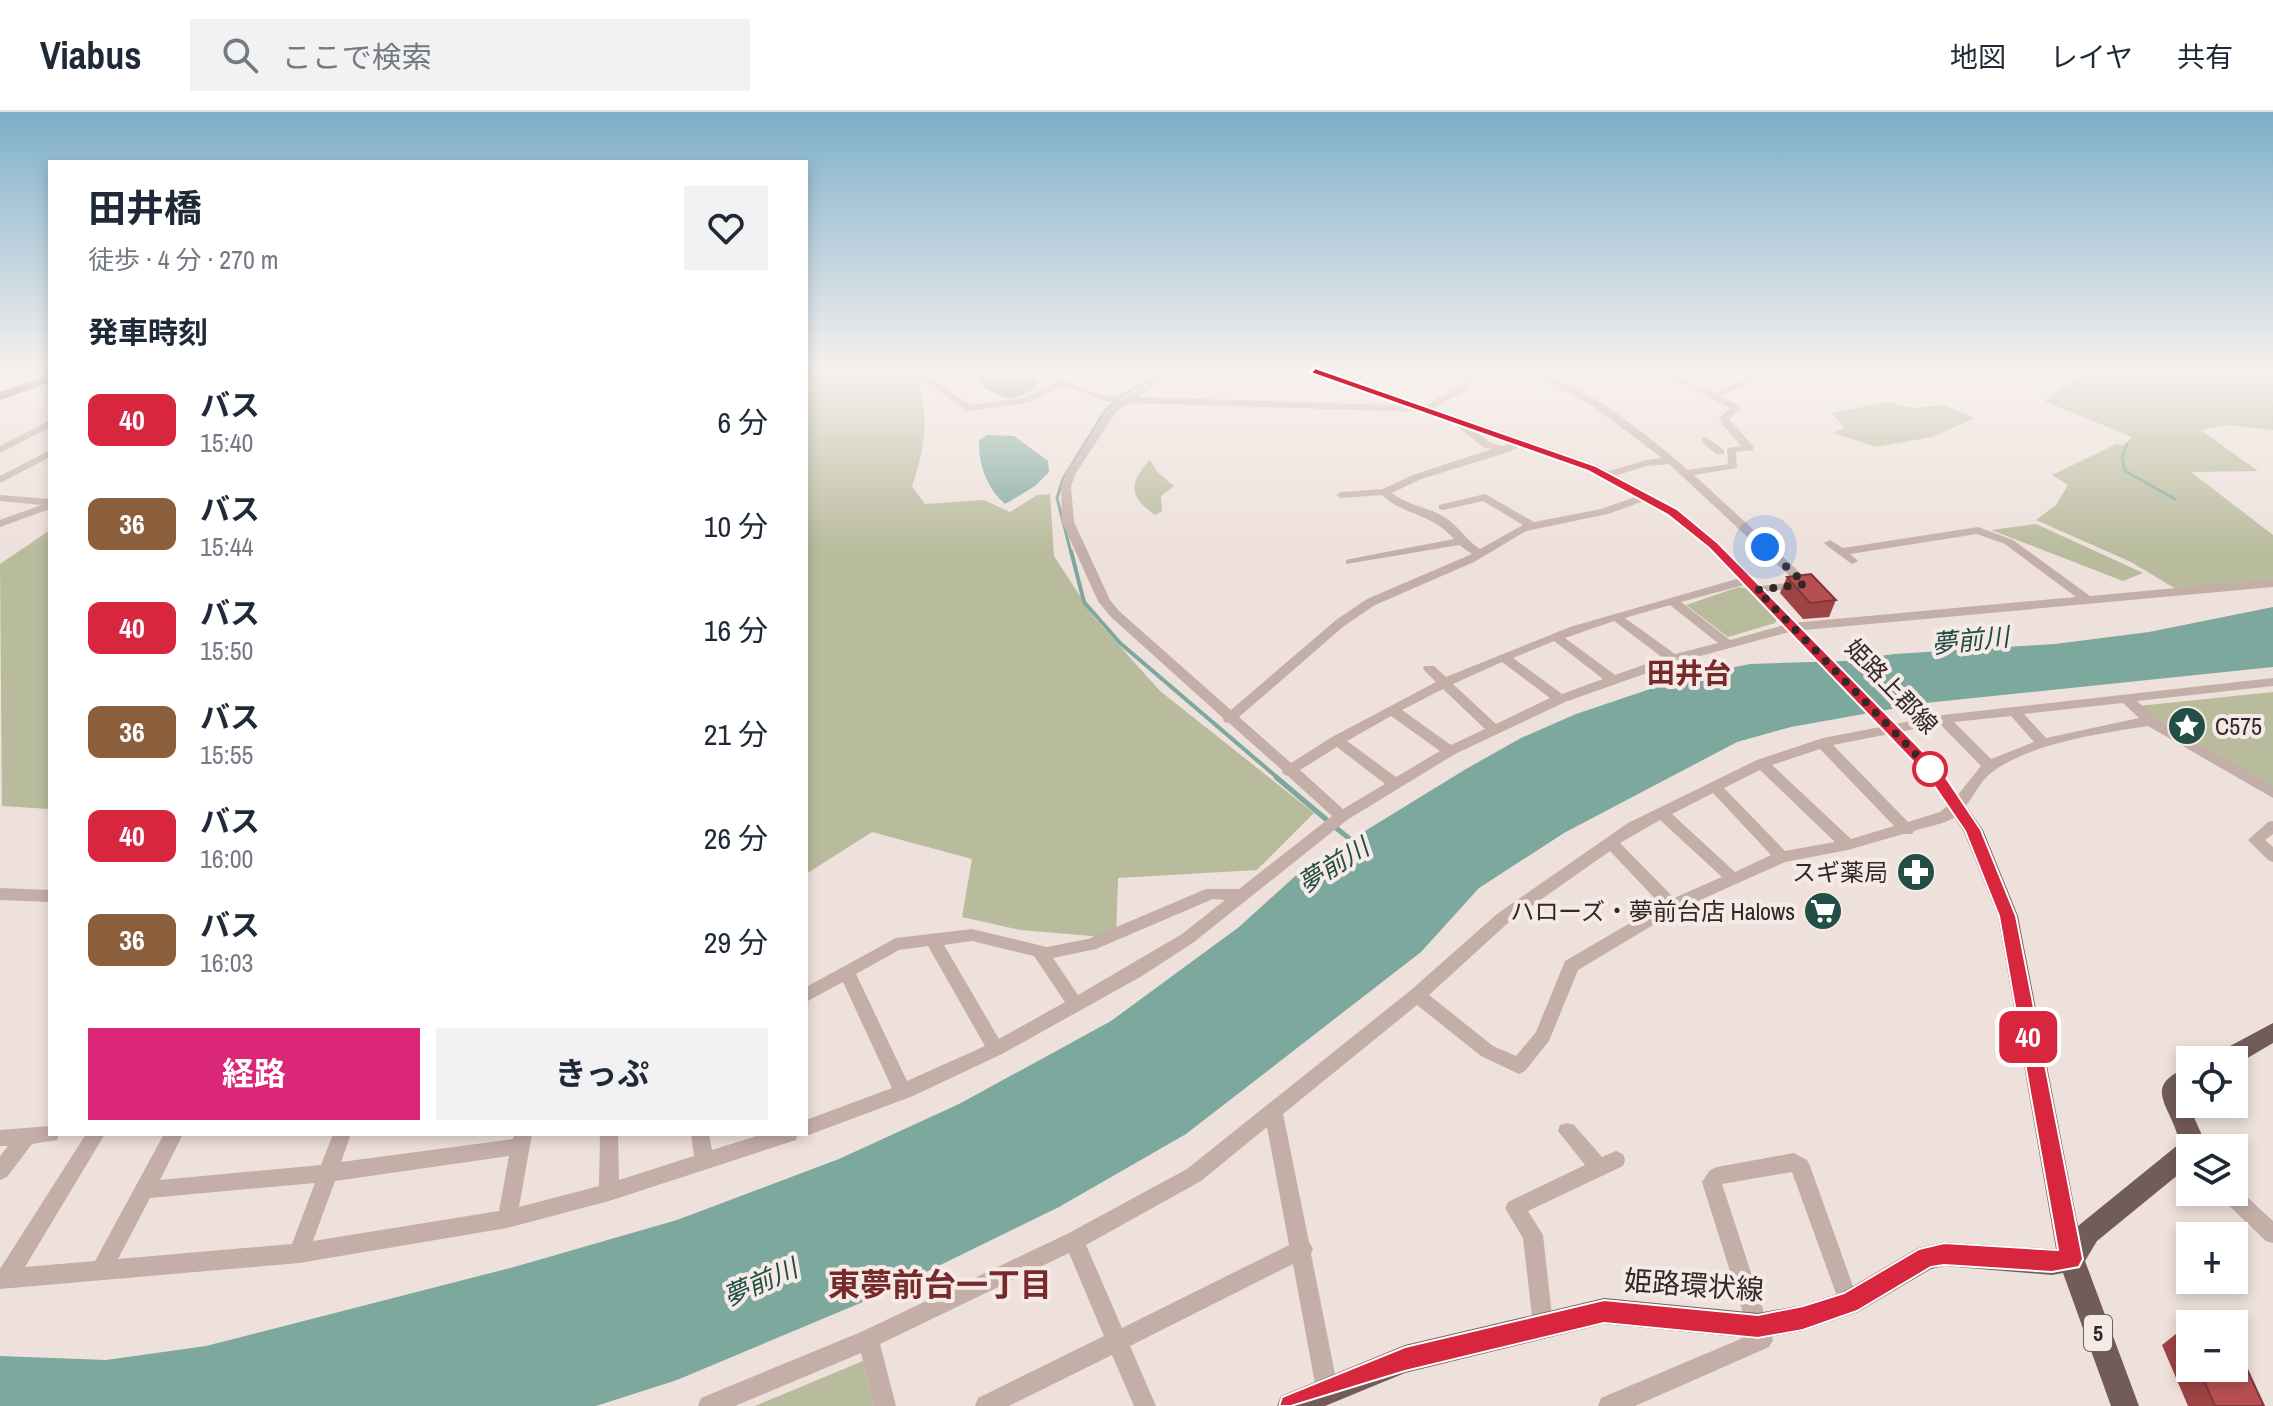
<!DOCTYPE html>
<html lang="ja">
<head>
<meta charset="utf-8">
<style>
	:root { --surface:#fff; --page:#f2f2f3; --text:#1f2937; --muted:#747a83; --line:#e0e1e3; --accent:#db2777 }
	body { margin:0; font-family:"Archivo Narrow","Noto Sans JP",sans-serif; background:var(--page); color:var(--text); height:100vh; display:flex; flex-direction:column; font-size:30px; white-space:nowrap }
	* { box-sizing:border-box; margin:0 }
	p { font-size:26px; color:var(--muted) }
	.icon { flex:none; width:44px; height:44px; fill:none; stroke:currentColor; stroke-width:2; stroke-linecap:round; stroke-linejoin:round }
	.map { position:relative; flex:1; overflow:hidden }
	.drawer { position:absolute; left:48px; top:48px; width:760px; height:976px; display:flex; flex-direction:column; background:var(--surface); border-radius:0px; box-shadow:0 4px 12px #0003 }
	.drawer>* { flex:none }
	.badge { padding:0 16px; border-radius:12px; font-size:28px; line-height:52px }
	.fabs { position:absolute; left:2176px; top:934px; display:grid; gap:16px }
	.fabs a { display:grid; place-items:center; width:72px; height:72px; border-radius:0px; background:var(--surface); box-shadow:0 4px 12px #0003; font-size:40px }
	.you { position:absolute; width:40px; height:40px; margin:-20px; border:6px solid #fff; border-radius:50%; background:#1a73e8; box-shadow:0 0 0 12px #1a73e833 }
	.map>.badge { position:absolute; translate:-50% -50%; box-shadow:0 0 0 4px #fff }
	h2 { padding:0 40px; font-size:30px; line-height:72px }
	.round { display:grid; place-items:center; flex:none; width:84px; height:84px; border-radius:0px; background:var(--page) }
	.head { display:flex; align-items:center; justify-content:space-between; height:136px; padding:0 40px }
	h1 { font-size:38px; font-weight:700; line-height:60px }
	.cta { display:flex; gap:16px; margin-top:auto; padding:16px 40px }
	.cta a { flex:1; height:92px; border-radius:0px; background:var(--accent); color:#fff; font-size:32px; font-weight:700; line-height:92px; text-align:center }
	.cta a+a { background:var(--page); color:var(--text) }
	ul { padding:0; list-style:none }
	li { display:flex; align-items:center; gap:24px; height:104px; padding:0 40px }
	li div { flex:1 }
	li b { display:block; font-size:30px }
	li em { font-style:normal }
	li .badge { min-width:88px; font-weight:700; text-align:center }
	header { display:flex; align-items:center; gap:48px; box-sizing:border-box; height:112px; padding:0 40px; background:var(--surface); border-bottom:2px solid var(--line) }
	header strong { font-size:38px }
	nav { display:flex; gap:44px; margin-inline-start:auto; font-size:28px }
	.search { width:560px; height:72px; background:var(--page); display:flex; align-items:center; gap:20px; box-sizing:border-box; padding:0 28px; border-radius:0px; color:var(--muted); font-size:30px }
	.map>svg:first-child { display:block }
	.green { fill:#b8bb9c }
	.water { fill:#7da89e }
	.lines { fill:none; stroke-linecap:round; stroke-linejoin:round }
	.stream-far2 { stroke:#7da89e; stroke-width:3 }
	.stream-far1 { stroke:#7da89e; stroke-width:4 }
	.stream { stroke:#7da89e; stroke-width:5 }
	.minor { fill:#c4aea8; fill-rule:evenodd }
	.major { fill:#725c5a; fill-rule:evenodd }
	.wall { fill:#9d4445 }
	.building { fill:#b74f50; stroke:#803738; stroke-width:2 }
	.line { fill:#d7263d; stroke:#fff; stroke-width:2 }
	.walk { stroke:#322827; stroke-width:8; stroke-dasharray:0 14.4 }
	.stop-dot { fill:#fff; stroke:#d7263d; stroke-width:4 }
	.labels { text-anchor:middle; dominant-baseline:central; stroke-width:8; stroke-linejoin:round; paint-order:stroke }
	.shield { fill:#f6eae6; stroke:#6d6260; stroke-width:2 }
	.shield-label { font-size:22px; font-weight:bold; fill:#322827 }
	.street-label { font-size:24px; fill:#322827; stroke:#f6eae6 }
	.poi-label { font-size:24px; fill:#322827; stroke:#f6eae6; text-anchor:end }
	.water-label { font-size:26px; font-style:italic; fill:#224e46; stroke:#f6eae6 }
	.quarter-label { font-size:28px; font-weight:bold; fill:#772a2b; stroke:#f6eae6 }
	.near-street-label { font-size:28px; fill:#322827; stroke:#f6eae6 }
	.near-neighbourhood-label { font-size:32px; font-weight:bold; fill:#772a2b; stroke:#f6eae6 }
</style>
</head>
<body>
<header>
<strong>Viabus</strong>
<div class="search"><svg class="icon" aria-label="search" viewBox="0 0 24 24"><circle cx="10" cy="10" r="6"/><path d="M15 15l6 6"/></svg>ここで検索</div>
<nav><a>地図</a><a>レイヤ</a><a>共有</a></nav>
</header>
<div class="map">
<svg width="2273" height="1294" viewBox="0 0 2273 1294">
	<rect width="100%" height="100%" fill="#eee0da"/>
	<!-- green -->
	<g class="green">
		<path d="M806 259H918C927 307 928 327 912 374L925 392 984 388 1010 400 1037 383 1050 382 1054 444 1093 504 1160 579 1314 701 1257 758 1118 766 1116 826 1020 818 962 805 972 747 872 720 806 762Z"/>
		<path d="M2086 259H2273V318L2228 313 2201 318 2258 359 2191 360 2273 423V467L2176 477 2131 450 2036 408 2056 393 2068 373 2052 363 2116 332 2124 333 2132 325 2044 289Z"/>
		<path d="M1888 290 1913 296 1944 293 1975 306 1932 325 1876 335 1833 321 1845 316 1831 301Z"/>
		<path d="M1150 348 1158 361 1174 374 1161 384 1162 399 1155 403C1128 384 1129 371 1150 348Z"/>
		<path d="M2036 412 2143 461 2123 469 1991 418Z"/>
		<path d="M50 418V697L2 694 0 452Z"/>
		<path d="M1739 475 1748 477 1777 507 1775 511 1728 525 1686 493Z"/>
		<path d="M2273 580V678L2159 611 2138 594Z"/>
		<path d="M863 1249 874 1294H755Z"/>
	</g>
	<!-- water -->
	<g class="water">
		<path d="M980 259H1024L1039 270 1030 280 1008 287 985 277 976 264Z"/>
		<path d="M987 323 1014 324 1048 349 1049 360 1035 374 1005 392C987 377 978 352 979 328Z"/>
		<path d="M2273 495V555L1925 591 1791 615 1737 630 1564 721 1479 776 1421 840 1186 1022 1059 1095 877 1184 677 1268 596 1294H0V1244L106 1248 206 1234 514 1155 677 1108 839 1047 959 992 1111 909 1239 815 1303 757 1466 657 1521 626 1576 602 1686 565 1750 552 1845 549 1894 542 2055 532 2149 520Z"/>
	</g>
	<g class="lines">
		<!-- stream-far2 -->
		<g class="stream-far2">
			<path d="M2127 332 2122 346 2125 359 2175 387"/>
			<path d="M1071 441 1057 386 1063 367 1105 299 1122 283 1166 259"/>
		</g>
		<!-- stream-far1 -->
		<path class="stream-far1" d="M1071 439 1084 490 1120 531 1279 667"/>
		<!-- stream -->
		<g class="stream">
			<path d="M1276 665 1328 709"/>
			<path d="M1335 715 1356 732"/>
		</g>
		<!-- minor -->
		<g class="minor">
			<path d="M910 259H920L970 293 1023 286 1062 267C1080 273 1105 289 1124 285 1144 281 1154 259 1175 259L1138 285 1424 294 1459 275 1473 259H1482L1465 279 1426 300 1130 291 1116 300 1076 361 1071 374 1074 410 1110 488 1119 499 1231 598 1336 508 1367 487 1472 442 1459 433 1346 452V448L1350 447 1454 427C1430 400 1404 404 1382 383L1341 386 1336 383 1341 380 1383 377 1413 363 1492 337 1483 335 1458 315 1459 308H1465L1466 312 1491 331 1502 334 1522 328 1527 331 1509 340 1421 367 1392 381C1408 394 1429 395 1446 406 1459 415 1467 429 1480 437L1523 413 1483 389 1443 398 1439 397V393L1485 382 1534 410 1601 397 1644 382H1652V386L1608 402 1526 419 1474 450 1375 493 1344 514 1239 605 1291 651 1332 625 1436 570 1423 557 1424 554H1434L1446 565 1570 515 1747 464 1751 465V471L1681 490 1730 528 1792 511 2076 485 2005 432 1977 422 1850 442 1858 449 1852 452 1826 433 1824 431 1830 428 1843 436 1978 415 2013 428 2090 484 2273 467V475L1793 519 1678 550 1565 590 1455 642 1347 708 1194 830 1142 864 1002 942 913 984 806 1024 800 1022H806V1008L892 976 843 870 806 890V875L896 826 972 817 1047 835 1088 827 1206 777H1239L1332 704 1288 664 1283 662 1282 658 1229 611 1224 610 1223 606 1111 505 1098 489 1062 410 1061 374 1066 361 1107 298 1117 290 1104 289 1063 273 1028 291 968 299ZM1670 493 1718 531 1675 542 1625 506ZM1614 509 1663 546 1615 563 1565 526ZM1554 529 1603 567 1562 582 1513 546ZM1502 550 1550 586 1496 612 1453 572ZM1443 577 1485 617 1451 633 1402 598ZM1391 604 1440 639 1396 665 1347 629ZM1337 635 1385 672 1343 697 1300 658ZM1213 787 1225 788 1182 822 1078 883 1053 846 1096 837ZM972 829 1034 844 1065 890 999 927 944 833ZM928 834 985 934 907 969 856 862 899 838Z"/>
			<path d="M1519 259C1571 259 1649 324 1688 358L1728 352 1727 336 1741 334 1723 313 1719 306 1730 296 1655 259H1666L1713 281 1765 259H1776L1721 284 1741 295 1729 307 1753 334V338L1736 340 1737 356 1694 363 1809 469V475L1753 481V475L1796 470 1669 352 1647 354 1611 365H1603V361L1646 348 1662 346 1594 295 1556 274Z"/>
			<path d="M1685 259H1699L1705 262 1700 265Z"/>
			<path d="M50 308V315L0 341V334Z"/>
			<path d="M1706 325 1724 338V342H1716L1702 330V326Z"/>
			<path d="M50 338V345L0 371V364Z"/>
			<path d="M0 383 50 387V397L0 415V408L41 393 0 389Z"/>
			<path d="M2273 566V574L2137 589 2155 606 2273 675V686L2148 614C2102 621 2033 631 1995 658 1976 670 1970 698 1950 708 1939 713 1925 715 1914 719L1912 722H1903L1848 738 1785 750 1678 798 1578 858 1549 929 1525 959 1519 962 1481 944 1417 893 1283 1002 1309 1130 1313 1137 1311 1142 1338 1277 1335 1285 1327 1288 1319 1285 1316 1277 1293 1152 1130 1234 1156 1294H1134L1112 1243 1009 1294H975L978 1286 1104 1224 1069 1141 880 1232 896 1294H874L861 1241 735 1294H698L701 1286 861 1220 1067 1122 1187 1057 1411 878 1497 802 1628 711 1757 648 1823 626 1943 603ZM2123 591 2139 606 2046 626 2024 602ZM2011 604 2034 630 1991 647 1954 610ZM1940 612 1981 654 1953 689 1940 700 1908 710 1833 633ZM1820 637 1894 714 1851 727 1772 653ZM1760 658 1835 730 1785 739 1724 676ZM1713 681 1771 743 1735 760 1672 702ZM1660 708 1722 765 1674 786 1620 731ZM1610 739 1661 793 1565 849 1536 920 1516 944 1493 934 1429 883 1509 810ZM1267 1015 1289 1133 1122 1216 1086 1133 1201 1069Z"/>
			<path d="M2273 709V722L2265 728 2273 735V750L2268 748 2248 728 2268 710Z"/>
			<path d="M0 776 50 778V790L0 788Z"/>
			<path d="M1567 1011 1574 1013 1602 1045 1616 1039 1623 1042 1625 1048 1623 1054 1528 1099 1543 1123 1553 1213 1550 1220 1543 1223 1536 1220 1533 1213 1523 1126 1505 1096 1508 1090 1585 1053 1558 1019 1560 1013Z"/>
			<path d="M50 1014V1022H59L57 1028 32 1032 7 1065 0 1068V1044L8 1034H0V1018Z"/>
			<path d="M86 1022H105L25 1155 95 1149 164 1022H183L160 1068 321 1053 333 1022H351L341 1050 513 1027 514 1022H532L519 1095 599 1074 600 1022H618L619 1068 694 1044 691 1022H709L712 1038 763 1022H798L796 1028 609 1089 507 1116 299 1151 0 1177V1157ZM509 1044 499 1099 313 1129 335 1069ZM315 1071 292 1132 118 1147 150 1086Z"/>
			<path d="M1794 1041 1807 1048 1810 1054 1859 1191 1856 1198 1849 1201 1842 1198 1792 1060 1722 1072 1773 1228 1769 1235 1635 1294H1598L1601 1286 1750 1223 1702 1070 1710 1058 1717 1055Z"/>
			<path d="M2234 1073 2273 1109V1131L2266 1129 2221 1086 2218 1080H2234Z"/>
		</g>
		<!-- major -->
		<g class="major">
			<path d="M1309 259H1326L1597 353 1678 397 1719 431 1940 657 1983 718 2018 804 2078 1114 2179 1032C2176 998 2136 974 2190 955V977L2185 981V985L2201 1021 2203 1036H2190V1053L2097 1129 2085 1149 2139 1294H2111L2063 1161 2052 1163 1944 1154 1931 1157 1858 1200 1803 1219 1758 1227 1604 1212 1405 1261 1325 1294H1277L1281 1284 1405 1233 1604 1186 1758 1201 1803 1193 1843 1180 1918 1136 1944 1130 2056 1137 1998 804 1964 720 1928 665 1709 437 1668 403 1587 359Z"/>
			<path d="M50 262V270L0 288V280Z"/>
			<path d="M2273 911V931L2234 954V948H2214L2217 941Z"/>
		</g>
	</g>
	<!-- wall -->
	<g class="wall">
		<path d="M1787 465 1836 488 1829 505 1803 507 1780 481Z"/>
		<path d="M2181 1218 2190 1219V1256H2234L2264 1294H2188L2162 1233Z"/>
	</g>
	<!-- building -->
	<g class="building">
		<path d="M1811 462 1836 488 1810 491 1787 465Z"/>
		<path d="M2181 1218 2190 1219V1238Z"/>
		<path d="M2234 1229 2264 1294H2215L2198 1256H2234Z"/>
	</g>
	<!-- sky -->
	<linearGradient id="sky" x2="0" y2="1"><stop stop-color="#7dafca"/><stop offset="0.59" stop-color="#f7f1ee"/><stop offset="1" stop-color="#f7f1ee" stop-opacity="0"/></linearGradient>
	<rect width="2273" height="440" fill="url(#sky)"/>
	<!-- line -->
	<path class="line" d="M1315 256 1596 354 1677 397 1718 431 1940 657 1981 718 2016 804 2083 1147 2079 1155 2052 1160 1944 1153 1931 1155 1857 1199 1803 1218 1758 1226 1604 1211 1405 1259 1291 1294H1279L1282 1285 1405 1235 1604 1188 1758 1203 1803 1194 1844 1181 1919 1137 1944 1131 2058 1138 1999 804 1965 719 1928 665 1709 436 1668 403 1588 359 1311 261Z"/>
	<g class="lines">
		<!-- walk -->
		<path class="walk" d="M1765 435 1805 472 1757 478 1934 661 1930 657"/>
	</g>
	<!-- icons -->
	<defs>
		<g id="sight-disc" transform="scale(2)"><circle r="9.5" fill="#224e46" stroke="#f6eae6"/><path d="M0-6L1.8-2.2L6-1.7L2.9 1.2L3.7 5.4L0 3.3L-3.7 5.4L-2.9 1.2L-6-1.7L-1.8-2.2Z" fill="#fff"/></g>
		<g id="pharmacy-disc" transform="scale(2)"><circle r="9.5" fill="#224e46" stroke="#f6eae6"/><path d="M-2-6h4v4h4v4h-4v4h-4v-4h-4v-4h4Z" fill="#fff"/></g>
		<g id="supermarket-disc" transform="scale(2)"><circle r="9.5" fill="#224e46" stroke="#f6eae6"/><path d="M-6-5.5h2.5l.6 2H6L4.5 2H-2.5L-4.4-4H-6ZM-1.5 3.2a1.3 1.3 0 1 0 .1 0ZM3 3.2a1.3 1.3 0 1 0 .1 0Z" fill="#fff"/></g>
	</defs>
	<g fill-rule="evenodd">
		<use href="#sight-disc" x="2187" y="614"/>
		<use href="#pharmacy-disc" x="1916" y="760"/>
		<use href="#supermarket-disc" x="1823" y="799"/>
	</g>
	<!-- markers -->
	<circle class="stop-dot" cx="1930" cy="657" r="16"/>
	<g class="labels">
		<!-- shield labels -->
		<rect class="shield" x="2084" y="1203" width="28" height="36" rx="6"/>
		<g class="shield-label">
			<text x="2098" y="1221">5</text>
		</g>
		<!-- street labels -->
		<g class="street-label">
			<text transform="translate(1892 574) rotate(46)">姫路上郡線</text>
		</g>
		<!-- poi labels -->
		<g class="poi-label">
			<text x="2215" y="614" text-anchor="start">C575</text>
			<text x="1888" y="760">スギ薬局</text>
			<text x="1795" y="799">ハローズ・夢前台店 Halows</text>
		</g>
		<!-- water labels -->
		<g class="water-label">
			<text transform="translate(1970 528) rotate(-6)">夢前川</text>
			<text transform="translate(1333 753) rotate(-32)">夢前川</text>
			<text transform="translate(760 1170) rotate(-24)">夢前川</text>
		</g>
		<!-- quarter labels -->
		<g class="quarter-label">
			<text x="1689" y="561">田井台</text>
		</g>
		<!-- near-street labels -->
		<g class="near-street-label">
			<text transform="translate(1694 1173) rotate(4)">姫路環状線</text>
		</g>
		<!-- near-neighbourhood labels -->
		<g class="near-neighbourhood-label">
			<text x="940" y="1172">東夢前台一丁目</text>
		</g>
	</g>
</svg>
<div class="fabs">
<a><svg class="icon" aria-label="locate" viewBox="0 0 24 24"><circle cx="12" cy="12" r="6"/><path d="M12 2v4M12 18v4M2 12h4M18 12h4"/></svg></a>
<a><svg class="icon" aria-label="layers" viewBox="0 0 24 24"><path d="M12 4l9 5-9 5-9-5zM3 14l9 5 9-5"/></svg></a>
<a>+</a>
<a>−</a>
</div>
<div class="you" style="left:1765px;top:435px"></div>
<b class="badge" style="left:2028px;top:925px;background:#d7263d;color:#fff">40</b>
<section class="drawer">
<div class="head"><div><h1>田井橋</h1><p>徒歩 · 4 分 · 270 m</p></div><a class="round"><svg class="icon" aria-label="heart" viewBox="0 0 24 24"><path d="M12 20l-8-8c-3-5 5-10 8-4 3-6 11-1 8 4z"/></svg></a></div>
<h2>発車時刻</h2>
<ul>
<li><span class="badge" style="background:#d7263d;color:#fff">40</span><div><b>バス</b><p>15:40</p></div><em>6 分</em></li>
<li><span class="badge" style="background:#8b5e3c;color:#fff">36</span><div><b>バス</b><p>15:44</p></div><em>10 分</em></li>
<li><span class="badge" style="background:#d7263d;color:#fff">40</span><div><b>バス</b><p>15:50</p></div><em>16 分</em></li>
<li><span class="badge" style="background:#8b5e3c;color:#fff">36</span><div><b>バス</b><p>15:55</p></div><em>21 分</em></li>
<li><span class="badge" style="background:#d7263d;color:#fff">40</span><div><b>バス</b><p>16:00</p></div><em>26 分</em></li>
<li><span class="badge" style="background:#8b5e3c;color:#fff">36</span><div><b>バス</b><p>16:03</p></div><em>29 分</em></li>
</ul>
<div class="cta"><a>経路</a><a>きっぷ</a></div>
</section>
</div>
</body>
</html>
